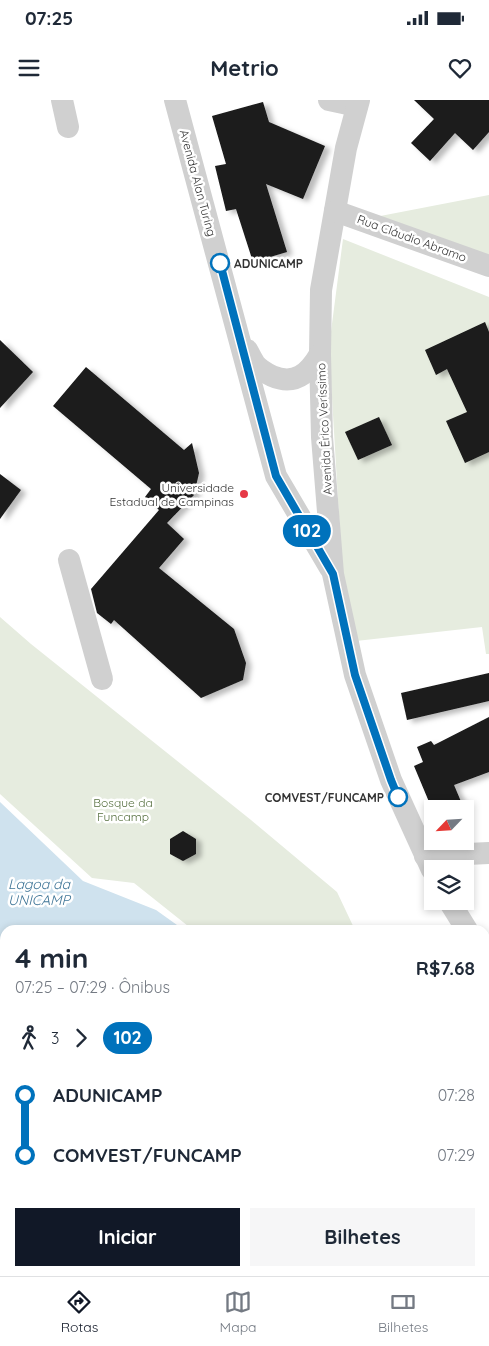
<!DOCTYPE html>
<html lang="pt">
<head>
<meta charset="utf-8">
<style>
	:root { --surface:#fff; --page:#f6f6f7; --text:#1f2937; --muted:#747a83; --line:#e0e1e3; --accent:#111827 }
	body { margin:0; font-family:Quicksand,sans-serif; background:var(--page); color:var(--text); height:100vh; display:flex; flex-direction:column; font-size:19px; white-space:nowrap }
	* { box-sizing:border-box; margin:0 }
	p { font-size:16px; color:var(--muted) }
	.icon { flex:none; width:28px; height:28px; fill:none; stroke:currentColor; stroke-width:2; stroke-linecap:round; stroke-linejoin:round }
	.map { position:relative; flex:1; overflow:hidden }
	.details { position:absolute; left:0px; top:825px; width:490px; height:351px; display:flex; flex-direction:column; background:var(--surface); border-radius:15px 15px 0 0; box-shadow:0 2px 8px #0003 }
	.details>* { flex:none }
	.badge { padding:0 10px; border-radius:16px; font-size:18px; line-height:32px }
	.needle { width:32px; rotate:245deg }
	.fabs { position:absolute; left:424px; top:700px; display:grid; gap:10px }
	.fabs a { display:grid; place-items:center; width:50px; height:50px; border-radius:0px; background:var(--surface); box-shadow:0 2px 8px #0003; font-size:25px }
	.map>.badge { position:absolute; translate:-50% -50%; box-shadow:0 0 0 2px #fff }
	.legs { display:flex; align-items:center; gap:8px; height:55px; padding:0 15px; font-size:16px }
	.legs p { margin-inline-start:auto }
	.headline { display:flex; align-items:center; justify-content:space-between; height:85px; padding:0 15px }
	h1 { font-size:28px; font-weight:700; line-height:38px }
	.cta { display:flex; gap:10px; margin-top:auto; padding:10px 15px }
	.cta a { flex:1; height:58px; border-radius:0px; background:var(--accent); color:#fff; font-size:20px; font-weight:700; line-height:58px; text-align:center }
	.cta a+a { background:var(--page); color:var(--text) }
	ul { padding:0 15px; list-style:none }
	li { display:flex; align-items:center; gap:18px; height:60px; font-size:19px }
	li i { display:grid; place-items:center; width:8px; height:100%; margin:0 6px; background:currentColor }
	li i::after { content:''; width:12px; height:12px; margin:-6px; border:4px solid; border-radius:50%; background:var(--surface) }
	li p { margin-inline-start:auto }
	li:first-child i { background:linear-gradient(#0000 50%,currentColor 0) }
	li:last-child i { background:linear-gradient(currentColor 50%,#0000 0) }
	.status { display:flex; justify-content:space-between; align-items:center; height:35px; padding:0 25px; background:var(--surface); direction:ltr }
	.status svg { height:14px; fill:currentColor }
	header { display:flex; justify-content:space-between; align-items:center; height:65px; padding:0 15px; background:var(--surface); font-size:22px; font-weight:700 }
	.dock { display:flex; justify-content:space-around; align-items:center; height:70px; border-top:1px solid var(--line); background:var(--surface); font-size:14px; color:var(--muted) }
	.dock a { display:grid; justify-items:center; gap:2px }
	.dock .current { color:var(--accent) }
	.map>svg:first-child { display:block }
	.green { fill:#e6ecdf }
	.water { fill:#cfe2ee }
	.building { fill:#1a1a1a; filter:url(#shadow) }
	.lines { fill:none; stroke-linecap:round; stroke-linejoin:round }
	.minor { stroke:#d0d0d0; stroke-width:22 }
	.line-1-casing { stroke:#fff; stroke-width:11 }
	.line-1 { stroke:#0072bc; stroke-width:8 }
	.stop-1-dot { fill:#fff; stroke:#0072bc; stroke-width:2.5 }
	.poi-dot { fill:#e63946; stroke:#fff; stroke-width:2 }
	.labels { text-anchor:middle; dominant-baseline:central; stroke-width:5; stroke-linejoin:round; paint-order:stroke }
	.street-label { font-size:12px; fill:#333; stroke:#fff }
	.stop-label { font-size:12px; font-weight:bold; fill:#333; stroke:#fff; text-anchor:start }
	.poi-label { font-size:12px; fill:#333; stroke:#fff; text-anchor:end }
	.park-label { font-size:12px; fill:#56703f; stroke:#fff }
	.water-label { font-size:14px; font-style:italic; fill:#3f7597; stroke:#fff }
</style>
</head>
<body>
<div class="status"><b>07:25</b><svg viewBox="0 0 49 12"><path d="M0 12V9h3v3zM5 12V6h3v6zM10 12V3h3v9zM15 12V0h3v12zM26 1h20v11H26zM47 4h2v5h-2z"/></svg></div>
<header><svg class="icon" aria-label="menu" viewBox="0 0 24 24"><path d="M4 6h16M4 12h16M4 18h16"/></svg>Metrio<svg class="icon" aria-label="heart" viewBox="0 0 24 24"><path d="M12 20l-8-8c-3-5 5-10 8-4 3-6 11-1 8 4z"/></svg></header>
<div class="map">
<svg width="489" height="1176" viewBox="0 0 489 1176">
	<defs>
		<filter id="shadow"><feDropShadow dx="5.5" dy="3" stdDeviation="2.5" flood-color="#0004"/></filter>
	</defs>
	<rect width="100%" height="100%" fill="#fff"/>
	<!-- green -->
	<g class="green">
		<path d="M489 95V161L370 118Z"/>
		<path d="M343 139 489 197V554H486L482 527 356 541 342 467 329 247Z"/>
		<path d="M0 517 31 544 251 720 337 792 355 830H193L134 783 92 778 0 694Z"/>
		<path d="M489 1141V1176H289L284 1171H485V1142Z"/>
	</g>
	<!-- water -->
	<path class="water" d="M0 702 83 781 156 810 184 830H5V898L0 894Z"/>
	<!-- building -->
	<g class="building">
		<path d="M414 0H489V32L473 50 455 33 430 61 411 43 434 19Z"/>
		<path d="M263 2 269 22 325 46 303 99 266 84 287 152 253 162 236 109 226 111 215 66 226 64 212 16Z"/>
		<path d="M485 222 489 232V352L465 363 446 321 467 312 447 269 436 275 425 250Z"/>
		<path d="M0 240 33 272 0 308Z"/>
		<path d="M86 267 184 350 192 343 199 373 194 395 167 423 184 439 159 468 234 529 246 563 243 580 201 598 114 520 111 524 97 513 91 489 159 410 145 397 151 389 53 306Z"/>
		<path d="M379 317 392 345 358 360 345 332Z"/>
		<path d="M0 374 21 390 0 419Z"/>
		<path d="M489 573V601L407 620 401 593Z"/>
		<path d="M489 617V672L454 685 462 704 453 709H432L414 666 423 662 417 647 431 641 434 645Z"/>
		<path d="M183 731 196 739V754L183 761 170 754V739Z"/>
	</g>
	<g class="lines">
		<!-- minor -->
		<g class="minor">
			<path d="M62 0 68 27"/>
			<path d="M175 0 276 376 330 468"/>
			<path d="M329 0 357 6"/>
			<path d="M359 0 346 48 321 190 320 254 322 337 333 474 355 575 391 680 432 770"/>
			<path d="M335 111 489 166"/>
			<path d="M247 250C250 255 252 260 255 264 259 269 266 273 272 276 295 286 309 273 320 254"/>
			<path d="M69 460 102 579"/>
			<path d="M425 756 489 753"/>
			<path d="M449 801 467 830"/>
			<path d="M485 856 489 862"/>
			<path d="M0 934 5 938"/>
			<path d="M0 1095 5 1093"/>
			<path d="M264 1171 269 1176"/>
		</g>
	</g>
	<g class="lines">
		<!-- line-1 casing -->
		<g class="line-1-casing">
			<path id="line-1" d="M220 163 276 376 333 474 355 575 391 680 398 697"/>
		</g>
		<!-- line-1 -->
		<use href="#line-1" class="line-1"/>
	</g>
	<!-- markers -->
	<g class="stop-1-dot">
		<circle cx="220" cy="163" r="9"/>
		<circle cx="398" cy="697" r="9"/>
	</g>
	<circle class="poi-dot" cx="244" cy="394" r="5"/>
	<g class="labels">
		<!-- street labels -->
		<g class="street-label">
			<text transform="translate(198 83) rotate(75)">Avenida Alan Turing</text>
			<text transform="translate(412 138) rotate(20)">Rua Cláudio Abramo</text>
			<text transform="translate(324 329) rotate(-93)">Avenida Érico Veríssimo</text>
		</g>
		<!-- stop labels -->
		<g class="stop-label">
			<text x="234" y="163">ADUNICAMP</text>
			<text x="384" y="697" text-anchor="end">COMVEST/FUNCAMP</text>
		</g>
		<!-- poi labels -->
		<g class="poi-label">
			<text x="234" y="387">Universidade<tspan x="234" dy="14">Estadual de Campinas</tspan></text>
		</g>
		<!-- park labels -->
		<g class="park-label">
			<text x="123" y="702">Bosque da<tspan x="123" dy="14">Funcamp</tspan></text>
		</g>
		<!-- water labels -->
		<g class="water-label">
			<text x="39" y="784">Lagoa da<tspan x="39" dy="16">UNICAMP</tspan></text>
		</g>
	</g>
</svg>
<div class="fabs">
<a><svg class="needle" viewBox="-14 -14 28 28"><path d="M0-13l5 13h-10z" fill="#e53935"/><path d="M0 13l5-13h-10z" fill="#747a83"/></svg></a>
<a><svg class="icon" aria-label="layers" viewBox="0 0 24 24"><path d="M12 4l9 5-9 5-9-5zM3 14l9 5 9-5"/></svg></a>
</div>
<b class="badge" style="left:307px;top:431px;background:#0072bc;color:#fff">102</b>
<section class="details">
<div class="headline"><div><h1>4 min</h1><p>07:25 – 07:29 · Ônibus</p></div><b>R$7.68</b></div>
<div class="legs"><svg class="icon" aria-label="walk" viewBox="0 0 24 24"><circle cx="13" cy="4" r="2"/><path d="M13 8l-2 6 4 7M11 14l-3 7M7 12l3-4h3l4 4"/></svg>3<svg class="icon" aria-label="forward" viewBox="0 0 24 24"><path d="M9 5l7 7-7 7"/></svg><b class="badge" style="background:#0072bc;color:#fff">102</b></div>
<ul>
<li><i style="color:#0072bc"></i><b>ADUNICAMP</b><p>07:28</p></li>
<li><i style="color:#0072bc"></i><b>COMVEST/FUNCAMP</b><p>07:29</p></li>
</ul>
<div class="cta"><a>Iniciar</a><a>Bilhetes</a></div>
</section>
</div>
<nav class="dock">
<a class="current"><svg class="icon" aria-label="directions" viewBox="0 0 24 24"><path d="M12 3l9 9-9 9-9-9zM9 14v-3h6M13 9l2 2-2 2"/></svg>Rotas</a>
<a><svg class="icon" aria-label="map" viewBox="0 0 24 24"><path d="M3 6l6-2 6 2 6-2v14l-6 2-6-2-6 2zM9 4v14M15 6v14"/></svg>Mapa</a>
<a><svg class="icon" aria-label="tickets" viewBox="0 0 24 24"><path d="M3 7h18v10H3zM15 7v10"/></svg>Bilhetes</a>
</nav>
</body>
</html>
